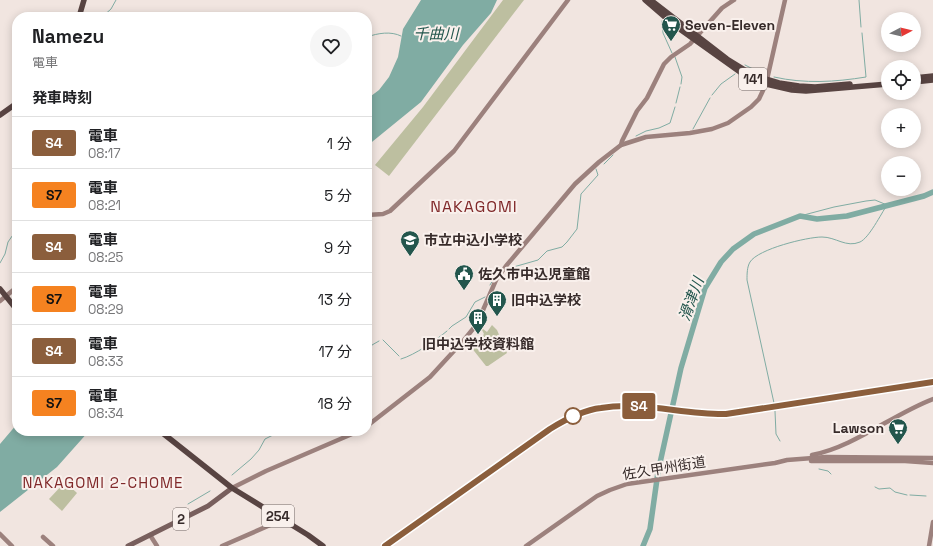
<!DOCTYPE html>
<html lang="ja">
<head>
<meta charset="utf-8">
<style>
	:root { --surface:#fff; --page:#f6f6f6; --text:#202124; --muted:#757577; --line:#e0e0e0 }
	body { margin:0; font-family:"Space Grotesk","Noto Sans JP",sans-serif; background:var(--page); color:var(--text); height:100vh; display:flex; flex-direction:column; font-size:15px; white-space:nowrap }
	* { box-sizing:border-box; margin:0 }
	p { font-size:13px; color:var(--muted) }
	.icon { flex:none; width:22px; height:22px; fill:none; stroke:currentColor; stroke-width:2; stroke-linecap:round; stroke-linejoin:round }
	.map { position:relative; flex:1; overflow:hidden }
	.side { position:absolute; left:12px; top:12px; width:360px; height:424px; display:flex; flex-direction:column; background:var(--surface); border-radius:16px; box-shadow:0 2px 10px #0003 }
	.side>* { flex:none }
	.badge { padding:0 8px; border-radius:3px; font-size:14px; line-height:26px }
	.needle { width:26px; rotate:83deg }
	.buttons { position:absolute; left:881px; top:12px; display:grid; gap:8px }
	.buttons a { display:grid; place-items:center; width:40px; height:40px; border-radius:50%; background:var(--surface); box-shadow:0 2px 10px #0003; font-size:20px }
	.map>.badge { position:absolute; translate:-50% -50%; box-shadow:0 0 0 2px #fff }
	h2 { padding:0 20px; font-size:15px; line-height:36px }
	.round { display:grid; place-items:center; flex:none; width:42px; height:42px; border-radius:21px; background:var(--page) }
	.overview { display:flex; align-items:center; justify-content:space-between; height:68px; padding:0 20px }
	h1 { font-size:19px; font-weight:600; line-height:30px }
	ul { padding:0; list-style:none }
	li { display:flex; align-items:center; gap:12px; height:52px; padding:0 20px; border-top:1px solid var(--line) }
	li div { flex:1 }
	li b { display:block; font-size:15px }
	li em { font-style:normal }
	li .badge { min-width:44px; font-weight:700; text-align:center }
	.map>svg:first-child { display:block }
	.green { fill:#bdbfa0 }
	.water { fill:#80aca3 }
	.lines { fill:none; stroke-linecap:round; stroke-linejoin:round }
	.stream { stroke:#80aca3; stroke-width:1 }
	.river { stroke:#80aca3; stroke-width:5.5 }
	.secondary { stroke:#9c817d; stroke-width:4.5 }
	.primary { stroke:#785f5d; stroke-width:5 }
	.highway { stroke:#584442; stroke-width:5.5 }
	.rail-casing { stroke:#372b2a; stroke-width:2.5 }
	.rail { stroke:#f9f0ec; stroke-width:1; stroke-dasharray:3; stroke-linecap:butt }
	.line-casing { stroke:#fff; stroke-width:9 }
	.line { stroke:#8b5e3c; stroke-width:6 }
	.stop-dot { fill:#fff; stroke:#8b5e3c; stroke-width:2 }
	.labels { text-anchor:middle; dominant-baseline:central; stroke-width:4; stroke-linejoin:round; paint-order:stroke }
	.shield { fill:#f9f0ec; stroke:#716664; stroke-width:1 }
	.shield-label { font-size:13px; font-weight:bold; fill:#372b2a }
	.poi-label { font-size:14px; font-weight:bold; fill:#372b2a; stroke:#f9f0ec; text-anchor:start }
	.street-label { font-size:14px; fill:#372b2a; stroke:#f9f0ec }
	.water-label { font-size:15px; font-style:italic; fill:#23564d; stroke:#f9f0ec }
	.neighbourhood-label { font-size:15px; letter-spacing:1px; fill:#80292a; stroke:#f9f0ec }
	.quarter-label { font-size:16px; letter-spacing:1px; fill:#80292a; stroke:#f9f0ec }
</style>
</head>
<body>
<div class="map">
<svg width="933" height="546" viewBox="0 0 933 546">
	<rect width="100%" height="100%" fill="#f1e5e0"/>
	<!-- green -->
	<g class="green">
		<path d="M503 0H524L389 176 375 165 423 107Z"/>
		<path d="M492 325 497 330 507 353 488 366H486L467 342 472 336 478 341 484 334 482 330 483 329 487 332Z"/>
		<path d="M65 482 77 493 62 511 49 499Z"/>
	</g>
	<!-- water -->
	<g class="water">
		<path d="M421 0H497L491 13 463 45 421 102 367 146V99L379 90 389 77 398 57 403 29Z"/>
		<path d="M17 424V431H89L57 467 0 512V444Z"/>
	</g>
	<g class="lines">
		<!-- stream -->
		<g class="stream">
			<path d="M859 0 861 27"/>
			<path d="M102 17 111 9 116 0"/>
			<path d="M662 21 663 33 672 53"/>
			<path d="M367 37C378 33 391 31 401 36"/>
			<path d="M675 57 682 77 681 84"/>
			<path d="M745 65 759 72"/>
			<path d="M774 77C805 84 835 82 866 77L862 33"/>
			<path d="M712 95 721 84 735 74"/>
			<path d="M676 103 680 87"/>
			<path d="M693 129 710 98"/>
			<path d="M636 136 646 131 659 128 670 123 675 107"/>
			<path d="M604 164 613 155"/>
			<path d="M0 263 5 254 8 242 17 229"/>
			<path d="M510 268 538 260 547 251 562 247 567 242 577 229 581 194 598 175 596 169"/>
			<path d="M490 285 493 280"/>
			<path d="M449 329 452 326 466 317 475 302 485 297"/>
			<path d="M383 340 399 356"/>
			<path d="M367 352 372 345 379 341"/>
			<path d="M401 359C415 355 436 340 447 331"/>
			<path d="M774 403 747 280C747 274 747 267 750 262 758 249 807 237 822 237 836 237 846 248 860 242 869 238 881 214 887 205L875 200 866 201 834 207 800 216"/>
			<path d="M775 411 776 434 780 441"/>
			<path d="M819 469 828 471 831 474"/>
			<path d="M232 475 251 459 259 450 265 439 281 431"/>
			<path d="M875 487 879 489 890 488 895 492 907 495"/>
			<path d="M910 495 926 496"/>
			<path d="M188 504 210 491"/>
		</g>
		<!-- river -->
		<path class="river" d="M643 546 650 529 658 472 681 368 705 288 721 262 733 249 754 234 800 216 817 219 847 216 924 196 933 192"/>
		<!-- secondary -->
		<g class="secondary">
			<path d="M621 145 646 137 690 133 712 129 728 123 751 107 759 99 766 84 785 0"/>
			<path d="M367 215 383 214 390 211 454 151 568 0"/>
			<path d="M0 301 17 287"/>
			<path d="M367 426 430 377 464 340 477 324 496 280 506 266 575 184 599 162 621 145 622 141 637 111 647 98 664 64 671 57 690 44 722 8 734 0"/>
			<path d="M812 455C854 447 893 414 933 399"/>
			<path d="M811 461H905L933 463"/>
			<path d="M232 488 266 471 359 431"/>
			<path d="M0 534 12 546"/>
			<path d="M150 535 157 546"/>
			<path d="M43 537 53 546"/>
			<path d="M222 546 284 519"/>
			<path d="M526 546 597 496 610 490 627 484 775 463 787 460 826 457 933 458"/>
			<path d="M929 546 933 522"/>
		</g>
		<!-- primary -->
		<path class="primary" d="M128 546 208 506 232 488"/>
		<!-- highway -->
		<g class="highway">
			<path d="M645 0 674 25 740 72 766 84 792 90 806 91 888 84"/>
			<path d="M652 1 727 59 753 75 779 83 799 86 815 87 850 84"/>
			<path d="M79 17 84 0"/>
			<path d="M914 78 933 76"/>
			<path d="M914 82 933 80"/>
			<path d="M0 115 17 103"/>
			<path d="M0 289 17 310"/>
			<path d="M160 431 232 488 308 535 323 546"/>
		</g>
		<!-- rail casing -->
		<g class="rail-casing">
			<path id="rail" d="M385 546 550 429C566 419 583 411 601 408 642 401 684 415 726 414L933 382"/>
		</g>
		<!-- rail -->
		<use href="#rail" class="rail"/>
	</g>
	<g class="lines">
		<!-- line casing -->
		<g class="line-casing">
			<path id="line" d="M385 546 550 429C566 419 583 410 601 408 642 401 684 415 726 414L933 382"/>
		</g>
		<!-- line -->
		<use href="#line" class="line"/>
	</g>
	<!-- icons -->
	<defs>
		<g id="supermarket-pin" transform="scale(1)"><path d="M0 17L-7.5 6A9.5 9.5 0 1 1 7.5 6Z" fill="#23564d" stroke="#f9f0ec"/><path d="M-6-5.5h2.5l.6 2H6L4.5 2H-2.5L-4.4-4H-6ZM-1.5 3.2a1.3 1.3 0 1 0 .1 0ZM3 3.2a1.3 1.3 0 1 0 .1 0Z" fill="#fff"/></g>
		<g id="school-pin" transform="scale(1)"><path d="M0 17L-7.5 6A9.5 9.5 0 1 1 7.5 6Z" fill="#23564d" stroke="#f9f0ec"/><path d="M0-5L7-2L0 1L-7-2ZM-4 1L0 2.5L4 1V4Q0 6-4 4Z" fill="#fff"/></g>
		<g id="civic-pin" transform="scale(1)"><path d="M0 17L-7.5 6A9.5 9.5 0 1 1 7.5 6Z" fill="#23564d" stroke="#f9f0ec"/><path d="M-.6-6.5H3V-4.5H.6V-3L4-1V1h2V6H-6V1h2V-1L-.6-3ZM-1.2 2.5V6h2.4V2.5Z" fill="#fff"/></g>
		<g id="building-pin" transform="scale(1)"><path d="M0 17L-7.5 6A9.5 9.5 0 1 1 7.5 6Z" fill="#23564d" stroke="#f9f0ec"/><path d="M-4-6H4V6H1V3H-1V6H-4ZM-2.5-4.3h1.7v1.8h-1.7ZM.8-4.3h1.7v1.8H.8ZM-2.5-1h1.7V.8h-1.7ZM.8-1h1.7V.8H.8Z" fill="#fff"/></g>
	</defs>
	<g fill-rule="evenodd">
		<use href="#supermarket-pin" x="671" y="25"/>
		<use href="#school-pin" x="410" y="240"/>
		<use href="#civic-pin" x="464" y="274"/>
		<use href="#building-pin" x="497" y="300"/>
		<use href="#building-pin" x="478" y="318"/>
		<use href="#supermarket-pin" x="898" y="428"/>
	</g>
	<!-- markers -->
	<circle class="stop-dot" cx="573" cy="416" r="8"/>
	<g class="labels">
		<!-- shield labels -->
		<g class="shield">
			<rect x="739" y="68" width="28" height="22" rx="3"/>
			<rect x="262" y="505" width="32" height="22" rx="3"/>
			<rect x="173" y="508" width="16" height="22" rx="3"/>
		</g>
		<g class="shield-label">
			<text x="753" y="79">141</text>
			<text x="278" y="516">254</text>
			<text x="181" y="519">2</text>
		</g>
		<!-- poi labels -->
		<g class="poi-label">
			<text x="685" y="25">Seven-Eleven</text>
			<text x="424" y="240">市立中込小学校</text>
			<text x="478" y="274">佐久市中込児童館</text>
			<text x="511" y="300">旧中込学校</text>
			<text x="478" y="344" text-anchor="middle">旧中込学校資料館</text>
			<text x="884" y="428" text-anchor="end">Lawson</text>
		</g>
		<!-- street labels -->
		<g class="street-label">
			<text transform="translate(664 468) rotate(-9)">佐久甲州街道</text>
		</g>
		<!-- water labels -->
		<g class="water-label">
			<text x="436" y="33">千曲川</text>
			<text transform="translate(691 299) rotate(-70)">滑津川</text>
		</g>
		<!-- neighbourhood labels -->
		<g class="neighbourhood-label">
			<text x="103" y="482">NAKAGOMI 2-CHOME</text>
		</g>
		<!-- quarter labels -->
		<g class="quarter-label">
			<text x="474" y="206">NAKAGOMI</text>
		</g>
	</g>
</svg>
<div class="buttons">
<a><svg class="needle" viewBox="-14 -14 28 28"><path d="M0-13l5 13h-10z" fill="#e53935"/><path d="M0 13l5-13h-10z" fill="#757577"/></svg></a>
<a><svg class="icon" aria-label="locate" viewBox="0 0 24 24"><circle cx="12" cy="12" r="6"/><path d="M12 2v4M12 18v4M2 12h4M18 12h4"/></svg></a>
<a>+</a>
<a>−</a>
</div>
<b class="badge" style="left:639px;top:406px;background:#8b5e3c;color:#fff">S4</b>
<section class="side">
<div class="overview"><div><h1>Namezu</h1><p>電車</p></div><a class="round"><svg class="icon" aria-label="heart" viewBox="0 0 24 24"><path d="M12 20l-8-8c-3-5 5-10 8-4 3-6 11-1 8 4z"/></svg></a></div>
<h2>発車時刻</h2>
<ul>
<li><span class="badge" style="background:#8b5e3c;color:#fff">S4</span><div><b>電車</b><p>08:17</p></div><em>1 分</em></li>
<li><span class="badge" style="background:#f58220;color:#111">S7</span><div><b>電車</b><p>08:21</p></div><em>5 分</em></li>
<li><span class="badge" style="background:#8b5e3c;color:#fff">S4</span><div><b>電車</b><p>08:25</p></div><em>9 分</em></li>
<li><span class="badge" style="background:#f58220;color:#111">S7</span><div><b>電車</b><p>08:29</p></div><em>13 分</em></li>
<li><span class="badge" style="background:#8b5e3c;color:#fff">S4</span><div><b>電車</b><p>08:33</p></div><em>17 分</em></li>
<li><span class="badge" style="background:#f58220;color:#111">S7</span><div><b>電車</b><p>08:34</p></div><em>18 分</em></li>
</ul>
</section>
</div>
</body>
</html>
